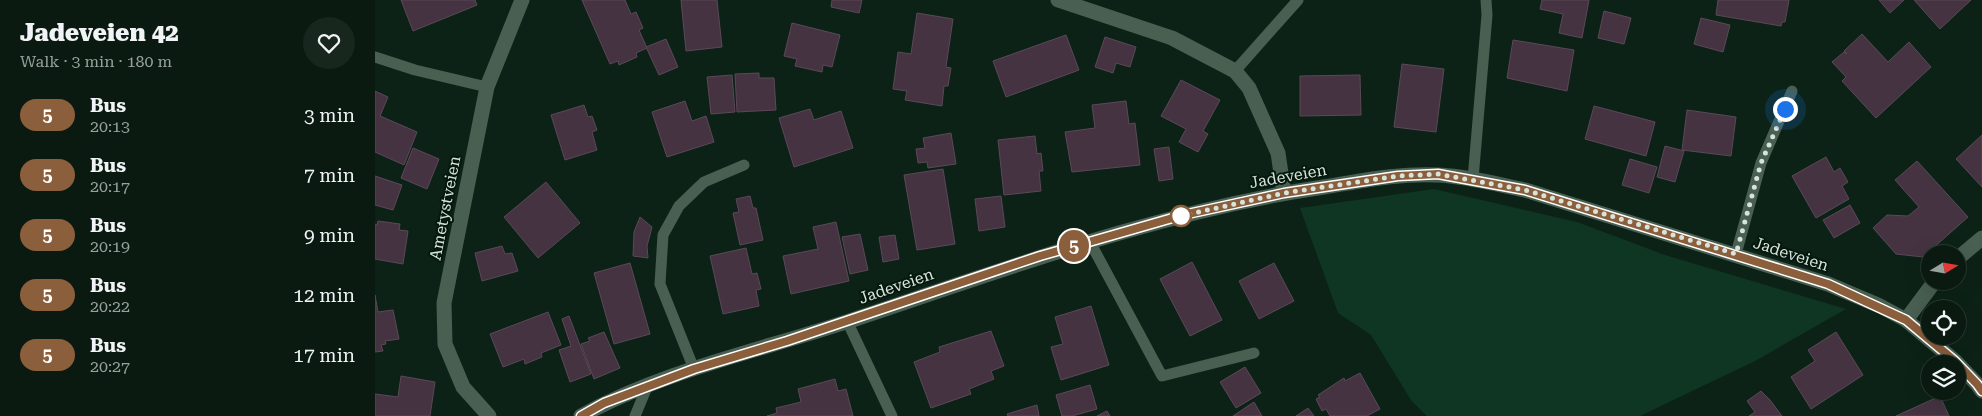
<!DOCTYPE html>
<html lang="en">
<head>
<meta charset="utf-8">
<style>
	:root { --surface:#0a1a10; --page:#18271e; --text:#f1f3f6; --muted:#99a19f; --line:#2a3830 }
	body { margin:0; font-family:"Roboto Serif",serif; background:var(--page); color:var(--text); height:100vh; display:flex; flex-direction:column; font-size:19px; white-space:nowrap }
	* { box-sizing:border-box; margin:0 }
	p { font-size:16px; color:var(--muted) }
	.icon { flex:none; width:28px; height:28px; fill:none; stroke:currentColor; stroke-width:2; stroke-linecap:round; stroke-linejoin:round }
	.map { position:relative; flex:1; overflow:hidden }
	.details { display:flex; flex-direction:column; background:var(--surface); width:375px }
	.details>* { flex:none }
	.badge { padding:0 10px; border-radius:16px; font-size:18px; line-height:32px }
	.needle { width:32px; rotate:79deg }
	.controls { position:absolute; left:1546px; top:245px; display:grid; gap:10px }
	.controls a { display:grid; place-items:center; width:45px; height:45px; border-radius:50%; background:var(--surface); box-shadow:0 5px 20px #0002,0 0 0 1px var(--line); font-size:25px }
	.you { position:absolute; width:25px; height:25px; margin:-12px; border:4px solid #fff; border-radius:50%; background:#1a73e8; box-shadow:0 0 0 8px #1a73e833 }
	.map>.badge { position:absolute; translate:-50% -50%; box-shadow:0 0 0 2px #fff }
	.round { display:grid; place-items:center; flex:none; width:52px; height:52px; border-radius:26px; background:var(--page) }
	.headline { display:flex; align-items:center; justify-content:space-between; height:85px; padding:0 20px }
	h1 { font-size:24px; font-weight:800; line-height:38px }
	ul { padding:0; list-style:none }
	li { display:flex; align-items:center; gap:15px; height:60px; padding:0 20px }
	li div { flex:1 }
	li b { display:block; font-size:19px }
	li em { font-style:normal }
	li .badge { min-width:55px; font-weight:700; text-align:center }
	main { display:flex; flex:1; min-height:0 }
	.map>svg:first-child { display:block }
	.green { fill:#0e3622 }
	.building { fill:#453341; stroke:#5b4858 }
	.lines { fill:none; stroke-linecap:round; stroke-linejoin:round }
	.service { stroke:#485f51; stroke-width:11 }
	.minor { stroke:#485f51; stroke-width:15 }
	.line-casing { stroke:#fff; stroke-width:11 }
	.line { stroke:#8b5e3c; stroke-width:8 }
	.walk { stroke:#d7e4dc; stroke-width:5; stroke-dasharray:0 9 }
	.stop-dot { fill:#fff; stroke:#8b5e3c; stroke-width:2.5 }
	.labels { text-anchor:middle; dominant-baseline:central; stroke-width:4; stroke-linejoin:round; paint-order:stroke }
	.street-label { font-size:16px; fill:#d7e4dc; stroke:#05180d }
</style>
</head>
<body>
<main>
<section class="details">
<div class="headline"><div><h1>Jadeveien 42</h1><p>Walk · 3 min · 180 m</p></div><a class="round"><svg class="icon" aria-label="heart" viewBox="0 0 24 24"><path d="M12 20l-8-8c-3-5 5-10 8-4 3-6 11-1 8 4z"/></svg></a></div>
<ul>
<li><span class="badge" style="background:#8b5e3c;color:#fff">5</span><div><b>Bus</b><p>20:13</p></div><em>3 min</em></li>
<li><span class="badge" style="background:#8b5e3c;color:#fff">5</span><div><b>Bus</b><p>20:17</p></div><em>7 min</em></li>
<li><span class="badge" style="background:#8b5e3c;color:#fff">5</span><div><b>Bus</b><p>20:19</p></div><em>9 min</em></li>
<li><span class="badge" style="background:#8b5e3c;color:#fff">5</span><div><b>Bus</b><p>20:22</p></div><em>12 min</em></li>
<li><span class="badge" style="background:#8b5e3c;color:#fff">5</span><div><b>Bus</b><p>20:27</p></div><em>17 min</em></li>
</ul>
</section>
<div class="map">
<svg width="1607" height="416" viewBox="0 0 1607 416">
	<rect width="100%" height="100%" fill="#0d2216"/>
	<!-- green -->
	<path class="green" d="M1059 189 1202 222 1290 255 1471 309 1380 361 1265 416H1052L1036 400 996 335 963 313 925 208Z"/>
	<!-- building -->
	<g class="building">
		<path d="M26 0H100L102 5 38 31Z"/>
		<path d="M207 0H250L256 14 261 12 268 28 264 30 272 48 261 53 262 57 244 65 243 61 235 64Z"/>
		<path d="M306 0H342L347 47 311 51Z"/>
		<path d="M457 0H487L484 13 456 7Z"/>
		<path d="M1167 0H1214L1207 38 1184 33 1188 14 1165 9Z"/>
		<path d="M1343 0H1414L1410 22H1407L1406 26 1341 15Z"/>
		<path d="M1504 0H1529L1515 13Z"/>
		<path d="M1539 0H1596L1565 29Z"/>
		<path d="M1229 11 1256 18 1249 44 1223 38Z"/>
		<path d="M542 13 578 19 571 67 576 68 573 86H569L567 106 530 100 532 91 518 89 523 52 536 54Z"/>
		<path d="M1326 18 1355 25 1348 52 1319 44Z"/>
		<path d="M417 23 465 35 457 67 448 65 447 72 420 66 422 59 409 56Z"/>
		<path d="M1487 34 1513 62 1534 42 1556 67 1501 118 1467 81 1471 77 1457 62 1469 52 1472 54 1469 51Z"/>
		<path d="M691 35 704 70 631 97 618 61Z"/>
		<path d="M730 37 761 47 755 67 741 63 738 73 720 67Z"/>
		<path d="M291 39 303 67 284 75 271 47Z"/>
		<path d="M1138 40 1199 50 1192 91 1132 78Z"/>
		<path d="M1027 64 1069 69 1061 132 1019 127Z"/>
		<path d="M384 73V78H399L401 110 362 112 360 74Z"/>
		<path d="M357 75 360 112 336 114 332 77Z"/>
		<path d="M985 75 986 115 925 116V76Z"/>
		<path d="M806 80 845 100 828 131 833 134 823 152 804 142 811 129 786 116Z"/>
		<path d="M0 91 13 97 5 116 42 132 29 165 0 152Z"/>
		<path d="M310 101 317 121 331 116 339 142 292 157 277 112Z"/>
		<path d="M751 101 754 124 760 123 765 165 697 172 690 132 720 128 717 105Z"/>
		<path d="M209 105 213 117 217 116 222 130 217 132 222 150 190 160 176 115Z"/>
		<path d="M1219 106 1280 122 1271 156 1210 139Z"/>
		<path d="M435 109 439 120 466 111 478 148 419 167 404 118Z"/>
		<path d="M1312 110 1361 117 1356 156 1307 150Z"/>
		<path d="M576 133 581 164 553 168 552 162 543 163 541 149 550 148 548 138Z"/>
		<path d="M1607 135V187L1581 159Z"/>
		<path d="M660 136 662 154 666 153 668 171H664L666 191 629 195 623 140Z"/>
		<path d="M1290 146 1309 151 1300 182 1282 177Z"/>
		<path d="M794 147 798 179 784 181 779 149Z"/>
		<path d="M38 148 64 159 52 189 26 178Z"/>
		<path d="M1451 157 1459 172 1465 168 1473 182 1467 186 1474 199 1441 218 1417 176Z"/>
		<path d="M1255 159 1282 167 1274 193 1247 185Z"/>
		<path d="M1542 161 1593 217 1548 257 1521 254 1498 228 1512 215 1533 216 1544 207 1520 180Z"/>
		<path d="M568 169 580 244 542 250 529 175Z"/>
		<path d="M0 176 27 185 18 210 0 205Z"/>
		<path d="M171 182 205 223 163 258 129 217Z"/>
		<path d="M375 196 378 208H381L388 240 365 245 358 213 364 212 361 199Z"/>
		<path d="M626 196 630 227 604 231 600 199Z"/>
		<path d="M1475 205 1485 223 1459 238 1448 220Z"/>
		<path d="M265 217 277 227 272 246 273 258 258 256 259 232Z"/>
		<path d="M3 221 25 224 24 230 33 231 28 264 0 259V224L2 225Z"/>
		<path d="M461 222 474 281 416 294 408 256 443 249 438 227Z"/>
		<path d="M485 234 493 270 475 274 467 237Z"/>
		<path d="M520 235 524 259 508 262 504 237Z"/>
		<path d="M127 246 130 254 137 253 143 271 107 281 100 253Z"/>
		<path d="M371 248 377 274 382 273 386 289 381 290 384 306 348 314 335 256Z"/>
		<path d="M817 262 847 320 815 336 785 279Z"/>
		<path d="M255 263 275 334 239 344 219 273Z"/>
		<path d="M899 263 919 301 884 319 864 281Z"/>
		<path d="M0 295 3 312 18 310 24 339 10 341 11 344 6 345 8 351 0 352Z"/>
		<path d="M716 306 734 365 686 380 676 347 688 344 680 317Z"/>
		<path d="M173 312 186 345 166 353 167 357 150 364 149 359 128 367 115 334Z"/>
		<path d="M194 316 216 374 195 382 184 350 196 346 187 319Z"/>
		<path d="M616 331 629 366 616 371 619 379 594 389 596 394 556 408 539 362 565 352 564 347Z"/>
		<path d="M229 332 245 368 219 379 206 344 215 341 213 338Z"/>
		<path d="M1461 332 1488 375 1436 409 1416 377 1440 361 1433 350Z"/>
		<path d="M870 367 886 393 861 408 845 382Z"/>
		<path d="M985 373 1005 409 992 416H955L951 409 947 411 941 399 945 397 943 395 969 378 970 381Z"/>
		<path d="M26 376 60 382 55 416H0V394L23 397Z"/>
		<path d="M460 379 463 391 471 389 478 416H392L402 413 401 408 426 402 423 389Z"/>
		<path d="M715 385 722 409 697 416H687L681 395Z"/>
		<path d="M1386 391 1395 400 1407 416H1374L1380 412 1372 401Z"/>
		<path d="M1565 396 1574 416H1521Z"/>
		<path d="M879 402 887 416H858Z"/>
		<path d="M662 405 664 416H633L632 414Z"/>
		<path d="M933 408 939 416H921Z"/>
		<path d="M732 411 735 416H722Z"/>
	</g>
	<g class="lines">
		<!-- service -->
		<g class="service">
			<path d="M0 57 40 70 112 87"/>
			<path d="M860 71 923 0"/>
			<path d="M1098 179 1112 15 1111 0"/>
			<path d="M715 242 787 376 879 353"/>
			<path d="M1361 254 1386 163 1417 91"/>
			<path d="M472 321 517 416"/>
			<path d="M319 369 285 284 288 235 304 206 329 182 369 165"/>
			<path d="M260 416 272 387"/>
		</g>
		<!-- minor -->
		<g class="minor">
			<path d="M683 0 797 38 860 71 874 88 903 153 909 193"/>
			<path d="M1582 259 1607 238"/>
			<path d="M1531 320 1560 281"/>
			<path d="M114 416 88 387 70 344 69 303 112 87 147 0"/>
			<path d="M206 416C288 371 383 351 471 322 628 270 785 211 949 187 987 181 1024 173 1062 175 1091 176 1121 184 1150 190L1453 284 1505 306 1531 320 1580 361 1602 384 1607 391"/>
		</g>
	</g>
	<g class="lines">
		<!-- line casing -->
		<g class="line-casing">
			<path id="line" d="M206 416 229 403 319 369 412 341 665 256 808 215 909 193 1023 176 1063 174 1150 190 1453 284 1531 320 1580 361 1602 384 1607 391"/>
		</g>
		<!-- line -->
		<use href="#line" class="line"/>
		<!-- walk -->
		<path class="walk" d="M806 216 909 193 1023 176 1063 174 1150 190 1361 254 1386 163 1410 109"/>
	</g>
	<!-- markers -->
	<circle class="stop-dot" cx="806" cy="216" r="10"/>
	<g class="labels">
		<!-- street labels -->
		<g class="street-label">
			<text transform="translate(913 176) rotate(-10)">Jadeveien</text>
			<text transform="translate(70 208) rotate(-79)">Ametystveien</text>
			<text transform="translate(1416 254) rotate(18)">Jadeveien</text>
			<text transform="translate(521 286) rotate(-19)">Jadeveien</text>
		</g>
	</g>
</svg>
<div class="controls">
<a><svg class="needle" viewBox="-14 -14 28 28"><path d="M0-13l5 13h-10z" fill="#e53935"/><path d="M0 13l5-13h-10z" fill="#99a19f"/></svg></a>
<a><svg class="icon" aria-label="locate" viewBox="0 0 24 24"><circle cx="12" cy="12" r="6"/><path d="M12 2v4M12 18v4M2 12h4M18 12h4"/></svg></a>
<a><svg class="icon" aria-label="layers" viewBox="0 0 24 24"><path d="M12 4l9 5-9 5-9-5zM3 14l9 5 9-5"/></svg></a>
</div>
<div class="you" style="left:1410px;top:109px"></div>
<b class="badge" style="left:699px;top:246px;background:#8b5e3c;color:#fff">5</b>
</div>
</main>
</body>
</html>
